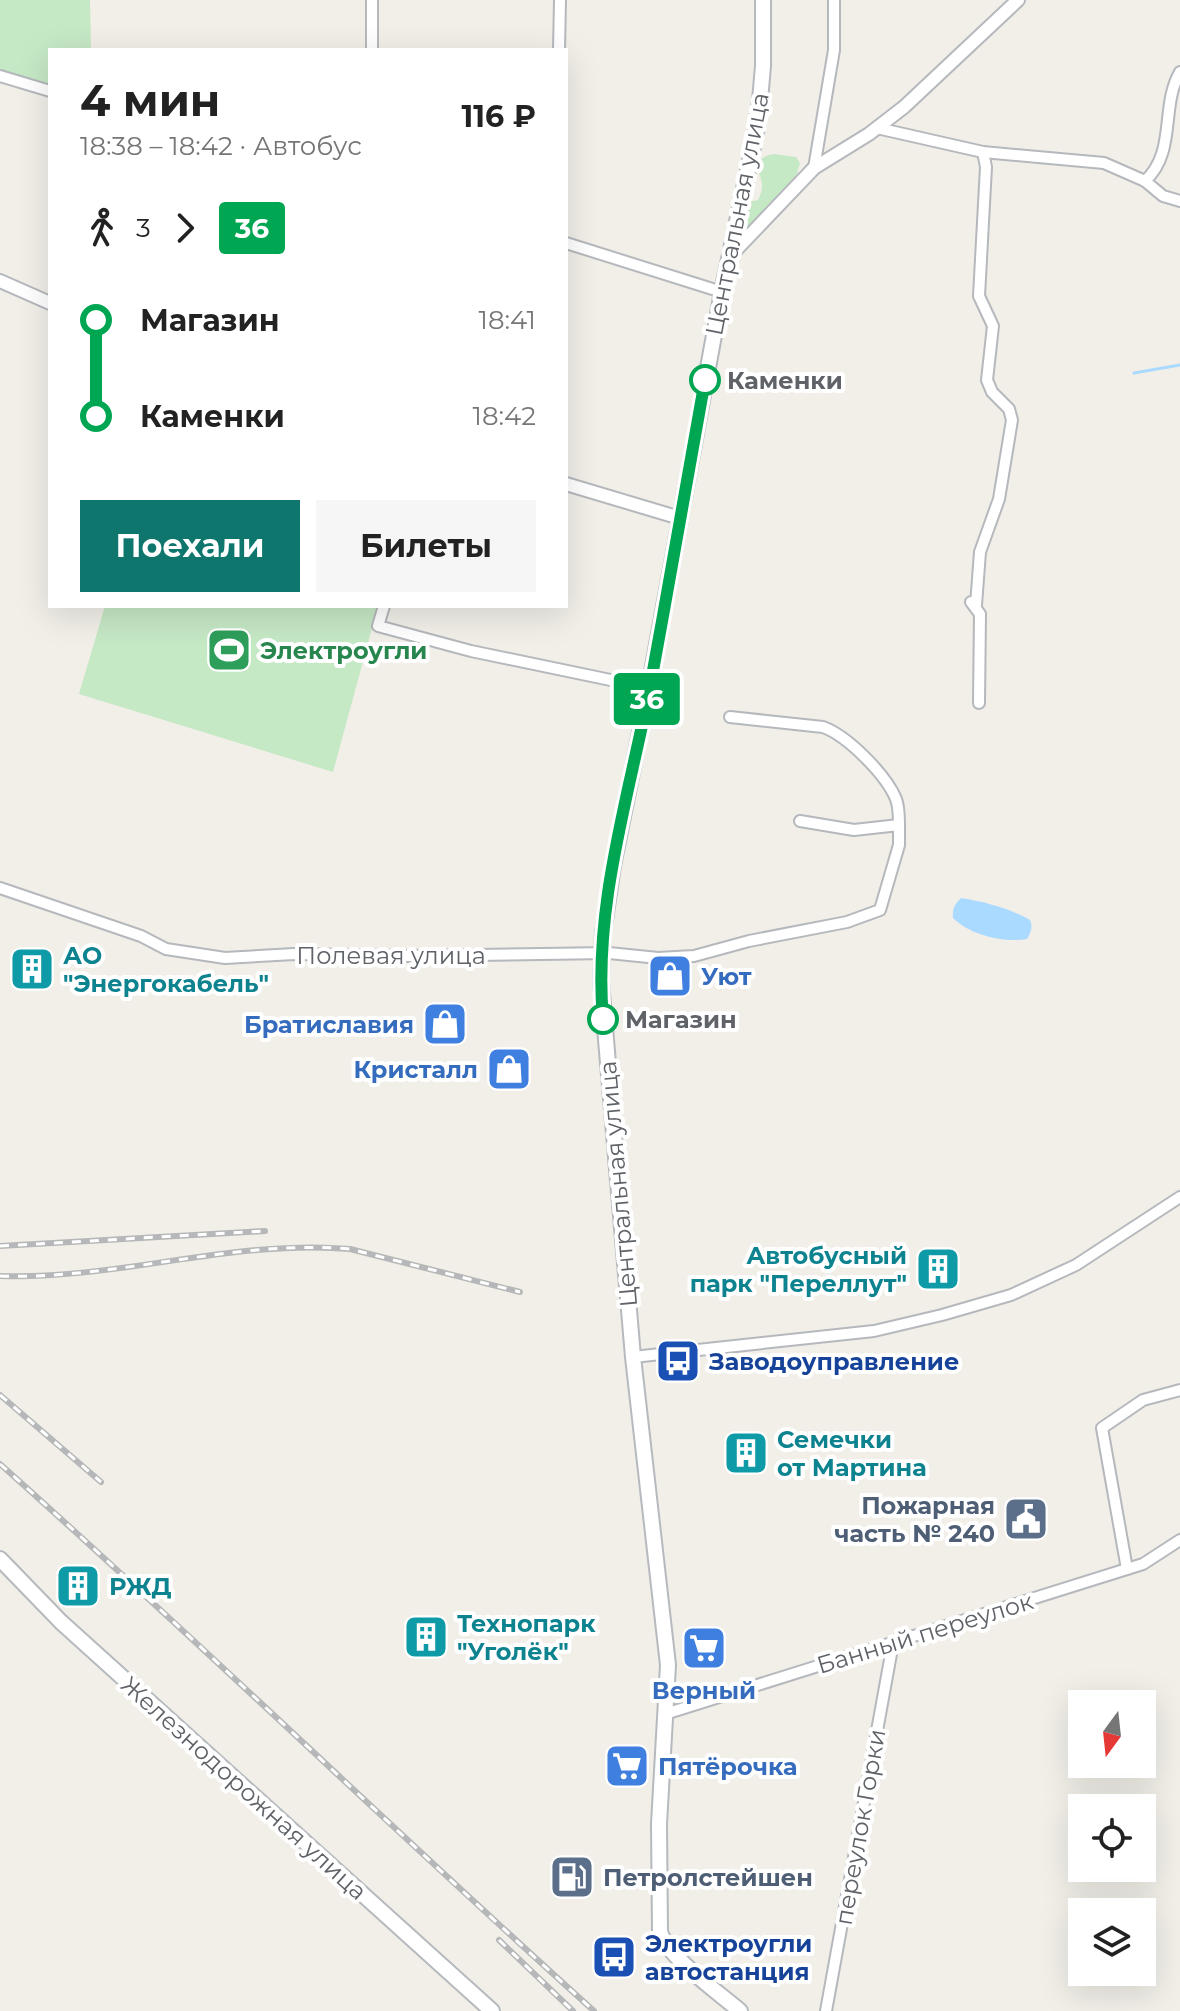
<!DOCTYPE html>
<html lang="ru">
<head>
<meta charset="utf-8">
<style>
	:root { --surface:#fff; --page:#f6f6f6; --text:#222; --muted:#767676; --accent:#0f766e }
	body { margin:0; font-family:Montserrat,sans-serif; background:var(--page); color:var(--text); height:100vh; display:flex; flex-direction:column; font-size:30px; white-space:nowrap }
	* { box-sizing:border-box; margin:0 }
	p { font-size:26px; color:var(--muted) }
	.icon { flex:none; width:44px; height:44px; fill:none; stroke:currentColor; stroke-width:2; stroke-linecap:round; stroke-linejoin:round }
	.map { position:relative; flex:1; overflow:hidden }
	.drawer { position:absolute; left:48px; top:48px; width:520px; height:560px; display:flex; flex-direction:column; background:var(--surface); border-radius:0px; box-shadow:0 8px 32px #0002 }
	.drawer>* { flex:none }
	.badge { padding:0 16px; border-radius:6px; font-size:28px; line-height:52px }
	.needle { width:52px; rotate:195deg }
	.tools { position:absolute; left:1068px; top:1690px; display:grid; gap:16px }
	.tools a { display:grid; place-items:center; width:88px; height:88px; border-radius:0px; background:var(--surface); box-shadow:0 8px 32px #0002; font-size:40px }
	.map>.badge { position:absolute; translate:-50% -50%; box-shadow:0 0 0 4px #fff }
	.legs { display:flex; align-items:center; gap:12px; height:88px; padding:0 32px; font-size:26px }
	.legs p { margin-inline-start:auto }
	.headline { display:flex; align-items:center; justify-content:space-between; height:136px; padding:0 32px }
	h1 { font-size:44px; font-weight:700; line-height:60px }
	.button { display:flex; gap:16px; margin-top:auto; padding:16px 32px }
	.button a { flex:1; height:92px; border-radius:0px; background:var(--accent); color:#fff; font-size:32px; font-weight:700; line-height:92px; text-align:center }
	.button a+a { background:var(--page); color:var(--text) }
	ul { padding:0 32px; list-style:none }
	li { display:flex; align-items:center; gap:28px; height:96px; font-size:30px }
	li i { display:grid; place-items:center; width:12px; height:100%; margin:0 10px; background:currentColor }
	li i::after { content:''; width:20px; height:20px; margin:-10px; border:6px solid; border-radius:50%; background:var(--surface) }
	li p { margin-inline-start:auto }
	li:first-child i { background:linear-gradient(#0000 50%,currentColor 0) }
	li:last-child i { background:linear-gradient(currentColor 50%,#0000 0) }
	.map>svg:first-child { display:block }
	.green { fill:#c5e8c5 }
	.water { fill:#aadaff }
	.lines { fill:none; stroke-linecap:round; stroke-linejoin:round }
	.stream { stroke:#aadaff; stroke-width:3 }
	.minor-casing { stroke:#b5b8bc; stroke-width:14 }
	.tertiary-casing { stroke:#b5b8bc; stroke-width:16 }
	.secondary-casing { stroke:#b6babf; stroke-width:18 }
	.minor { stroke:#fff; stroke-width:10 }
	.tertiary { stroke:#fff; stroke-width:12 }
	.secondary { stroke:#fff; stroke-width:14 }
	.rail-casing { stroke:#b6b7b8; stroke-width:6 }
	.rail { stroke:#fff; stroke-width:3; stroke-dasharray:9; stroke-linecap:butt }
	.line-1-casing { stroke:#fff; stroke-width:18 }
	.line-1 { stroke:#00a651; stroke-width:12 }
	.stop-1-dot { fill:#fff; stroke:#00a651; stroke-width:4 }
	.labels { text-anchor:middle; dominant-baseline:central; stroke-width:8; stroke-linejoin:round; paint-order:stroke }
	.street-label { font-size:24px; fill:#5f6368; stroke:#fff }
	.stop-label { font-size:24px; font-weight:bold; fill:#5f6368; stroke:#fff; text-anchor:start }
	.leisure-label { font-size:24px; font-weight:bold; fill:#27864d; stroke:#fff; text-anchor:start }
	.culture-label { font-size:24px; font-weight:bold; fill:#0d838f; stroke:#fff; text-anchor:start }
	.shop-label { font-size:24px; font-weight:bold; fill:#366cbe; stroke:#fff; text-anchor:start }
	.transit-label { font-size:24px; font-weight:bold; fill:#164399; stroke:#fff; text-anchor:start }
	.service-label { font-size:24px; font-weight:bold; fill:#4e5e75; stroke:#fff; text-anchor:end }
</style>
</head>
<body>
<div class="map">
<svg width="1180" height="2011" viewBox="0 0 1180 2011">
	<rect width="100%" height="100%" fill="#f1efe8"/>
	<!-- green -->
	<g class="green">
		<path d="M0 0H90L91 50H50V85L0 71Z"/>
		<path d="M774 154 796 157 800 163 797 174 745 230 742 229 748 202 758 200C764 189 763 180 757 170 759 159 763 156 774 154Z"/>
		<path d="M105 606H378L333 772 79 694Z"/>
	</g>
	<!-- water -->
	<path class="water" d="M961 898C985 902 1009 908 1030 920 1033 927 1031 932 1027 939 1003 943 970 935 953 918 952 908 955 904 961 898Z"/>
	<g class="lines">
		<!-- stream -->
		<path class="stream" d="M1134 373 1180 365"/>
		<!-- minor casing -->
		<g class="minor-casing">
			<g id="minor">
				<path d="M372 50V0"/>
				<path d="M559 50 560 0"/>
				<path d="M0 76 50 91"/>
				<path d="M877 128 983 152 1104 163 1145 181 1163 196 1180 201"/>
				<path d="M814 168 834 50V0"/>
				<path d="M1145 181C1177 151 1160 107 1180 72"/>
				<path d="M566 243 722 292"/>
				<path d="M384 606 378 626 471 651 649 688"/>
				<path d="M979 703 980 614 971 602 976 605 980 552 999 499 1012 420 1009 409 992 392 987 380 993 326 979 296 986 167 983 152"/>
				<path d="M730 717 823 727C848 736 886 775 896 799 899 807 899 816 899 825"/>
				<path d="M0 888 141 936 166 949 225 958 294 954 408 956 609 953 658 958 694 956 749 941 847 922 880 910 899 845V825L854 830 800 821"/>
				<path d="M633 1357 874 1331 942 1315 1011 1295 1076 1265 1180 1197"/>
				<path d="M1127 1569 1102 1428 1143 1400 1180 1390"/>
				<path d="M665 1714 1143 1564 1180 1540"/>
				<path d="M826 2011 893 1643"/>
			</g>
		</g>
		<!-- tertiary casing -->
		<g class="tertiary-casing">
			<g id="tertiary">
				<path d="M732 254 814 168 869 134 904 107 1018 0"/>
				<path d="M0 281 50 303"/>
				<path d="M566 484 680 518"/>
			</g>
		</g>
		<!-- secondary casing -->
		<g class="secondary-casing">
			<g id="secondary">
				<path d="M0 1559 61 1622 492 2011"/>
				<path d="M740 2011C719 1993 668 1957 660 1932L659 1824 668 1665 633 1357 601 981 603 933 613 866 649 688 722 292 758 123 763 66V0"/>
			</g>
		</g>
		<!-- minor -->
		<use href="#minor" class="minor"/>
		<!-- tertiary -->
		<use href="#tertiary" class="tertiary"/>
		<!-- secondary -->
		<use href="#secondary" class="secondary"/>
		<!-- rail casing -->
		<g class="rail-casing">
			<g id="rail">
				<path d="M0 1246 265 1231"/>
				<path d="M0 1276C117 1280 233 1239 350 1249L520 1292"/>
				<path d="M0 1395 101 1482"/>
				<path d="M0 1464C201 1643 394 1831 594 2011"/>
				<path d="M499 1940 573 2011"/>
			</g>
		</g>
		<!-- rail -->
		<use href="#rail" class="rail"/>
	</g>
	<g class="lines">
		<!-- line-1 casing -->
		<g class="line-1-casing">
			<path id="line-1" d="M603 1019C593 907 629 796 650 687 669 585 686 483 705 380"/>
		</g>
		<!-- line-1 -->
		<use href="#line-1" class="line-1"/>
	</g>
	<!-- icons -->
	<defs>
		<g id="stadium-square" transform="scale(2.3)"><rect x="-9" y="-9" width="18" height="18" rx="4" fill="#2e9e5b" stroke="#fff"/><path d="M0-5a6.5 5 0 1 0 0 10a6.5 5 0 1 0 0-10ZM-3.5-1.8h7v3.6h-7Z" fill="#fff"/></g>
		<g id="building-square" transform="scale(2.3)"><rect x="-9" y="-9" width="18" height="18" rx="4" fill="#0f9aa8" stroke="#fff"/><path d="M-4-6H4V6H1V3H-1V6H-4ZM-2.5-4.3h1.7v1.8h-1.7ZM.8-4.3h1.7v1.8H.8ZM-2.5-1h1.7V.8h-1.7ZM.8-1h1.7V.8H.8Z" fill="#fff"/></g>
		<g id="shop-square" transform="scale(2.3)"><rect x="-9" y="-9" width="18" height="18" rx="4" fill="#3f7fe0" stroke="#fff"/><path d="M-5-2.5h2.3a2.7 3.5 0 0 1 5.4 0H5L5.5 6h-11ZM-1.5-2.5h3a1.5 2.3 0 0 0-3 0Z" fill="#fff"/></g>
		<g id="bus-square" transform="scale(2.3)"><rect x="-9" y="-9" width="18" height="18" rx="4" fill="#1a4fb4" stroke="#fff"/><path d="M-5-6H5V4H4V6H2V4H-2V6H-4V4H-5ZM-3.5-4V0h7V-4ZM-3.5 1.2v1.5H-2V1.2ZM2 1.2v1.5H3.5V1.2Z" fill="#fff"/></g>
		<g id="civic-square" transform="scale(2.3)"><rect x="-9" y="-9" width="18" height="18" rx="4" fill="#5c6f8a" stroke="#fff"/><path d="M-.6-6.5H3V-4.5H.6V-3L4-1V1h2V6H-6V1h2V-1L-.6-3ZM-1.2 2.5V6h2.4V2.5Z" fill="#fff"/></g>
		<g id="supermarket-square" transform="scale(2.3)"><rect x="-9" y="-9" width="18" height="18" rx="4" fill="#3f7fe0" stroke="#fff"/><path d="M-6-5.5h2.5l.6 2H6L4.5 2H-2.5L-4.4-4H-6ZM-1.5 3.2a1.3 1.3 0 1 0 .1 0ZM3 3.2a1.3 1.3 0 1 0 .1 0Z" fill="#fff"/></g>
		<g id="fuel-square" transform="scale(2.3)"><rect x="-9" y="-9" width="18" height="18" rx="4" fill="#5c6f8a" stroke="#fff"/><path d="M-5.5-6h7V0h2V4h1.3V-2.5L3-4.5l.8-.8L6-3V5H2.5V1h-1V6h-7ZM-4.2-4.7v3.2H.2V-4.7Z" fill="#fff"/></g>
	</defs>
	<g fill-rule="evenodd">
		<use href="#stadium-square" x="229" y="650"/>
		<use href="#building-square" x="32" y="969"/>
		<use href="#shop-square" x="670" y="976"/>
		<use href="#shop-square" x="445" y="1024"/>
		<use href="#shop-square" x="509" y="1069"/>
		<use href="#building-square" x="938" y="1269"/>
		<use href="#bus-square" x="678" y="1361"/>
		<use href="#building-square" x="746" y="1453"/>
		<use href="#civic-square" x="1026" y="1519"/>
		<use href="#building-square" x="78" y="1586"/>
		<use href="#building-square" x="426" y="1637"/>
		<use href="#supermarket-square" x="704" y="1648"/>
		<use href="#supermarket-square" x="627" y="1766"/>
		<use href="#fuel-square" x="572" y="1877"/>
		<use href="#bus-square" x="614" y="1957"/>
	</g>
	<!-- markers -->
	<g class="stop-1-dot">
		<circle cx="705" cy="380" r="14"/>
		<circle cx="603" cy="1019" r="14"/>
	</g>
	<g class="labels">
		<!-- street labels -->
		<g class="street-label">
			<text transform="translate(737 214) rotate(-79)">Центральная улица</text>
			<text x="391" y="955">Полевая улица</text>
			<text transform="translate(618 1184) rotate(-95)">Центральная улица</text>
			<text transform="translate(925 1633) rotate(-17)">Банный переулок</text>
			<text transform="translate(244 1788) rotate(42)">Железнодорожная улица</text>
			<text transform="translate(860 1827) rotate(-80)">переулок Горки</text>
		</g>
		<!-- stop labels -->
		<g class="stop-label">
			<text x="727" y="380">Каменки</text>
			<text x="625" y="1019">Магазин</text>
		</g>
		<!-- leisure labels -->
		<g class="leisure-label">
			<text x="260" y="650">Электроугли</text>
		</g>
		<!-- culture labels -->
		<g class="culture-label">
			<text x="63" y="955">АО<tspan x="63" dy="28">"Энергокабель"</tspan></text>
			<text x="907" y="1255" text-anchor="end">Автобусный<tspan x="907" dy="28">парк "Переллут"</tspan></text>
			<text x="777" y="1439">Семечки<tspan x="777" dy="28">от Мартина</tspan></text>
			<text x="109" y="1586">РЖД</text>
			<text x="457" y="1623">Технопарк<tspan x="457" dy="28">"Уголёк"</tspan></text>
		</g>
		<!-- shop labels -->
		<g class="shop-label">
			<text x="701" y="976">Уют</text>
			<text x="414" y="1024" text-anchor="end">Братиславия</text>
			<text x="478" y="1069" text-anchor="end">Кристалл</text>
			<text x="704" y="1690" text-anchor="middle">Верный</text>
			<text x="658" y="1766">Пятёрочка</text>
		</g>
		<!-- transit labels -->
		<g class="transit-label">
			<text x="709" y="1361">Заводоуправление</text>
			<text x="645" y="1943">Электроугли<tspan x="645" dy="28">автостанция</tspan></text>
		</g>
		<!-- service labels -->
		<g class="service-label">
			<text x="995" y="1505">Пожарная<tspan x="995" dy="28">часть № 240</tspan></text>
			<text x="603" y="1877" text-anchor="start">Петролстейшен</text>
		</g>
	</g>
</svg>
<div class="tools">
<a><svg class="needle" viewBox="-14 -14 28 28"><path d="M0-13l5 13h-10z" fill="#e53935"/><path d="M0 13l5-13h-10z" fill="#767676"/></svg></a>
<a><svg class="icon" aria-label="locate" viewBox="0 0 24 24"><circle cx="12" cy="12" r="6"/><path d="M12 2v4M12 18v4M2 12h4M18 12h4"/></svg></a>
<a><svg class="icon" aria-label="layers" viewBox="0 0 24 24"><path d="M12 4l9 5-9 5-9-5zM3 14l9 5 9-5"/></svg></a>
</div>
<b class="badge" style="left:647px;top:699px;background:#00a651;color:#fff">36</b>
<section class="drawer">
<div class="headline"><div><h1>4 мин</h1><p>18:38 – 18:42 · Автобус</p></div><b>116 ₽</b></div>
<div class="legs"><svg class="icon" aria-label="walk" viewBox="0 0 24 24"><circle cx="13" cy="4" r="2"/><path d="M13 8l-2 6 4 7M11 14l-3 7M7 12l3-4h3l4 4"/></svg>3<svg class="icon" aria-label="forward" viewBox="0 0 24 24"><path d="M9 5l7 7-7 7"/></svg><b class="badge" style="background:#00a651;color:#fff">36</b></div>
<ul>
<li><i style="color:#00a651"></i><b>Магазин</b><p>18:41</p></li>
<li><i style="color:#00a651"></i><b>Каменки</b><p>18:42</p></li>
</ul>
<div class="button"><a>Поехали</a><a>Билеты</a></div>
</section>
</div>
</body>
</html>
